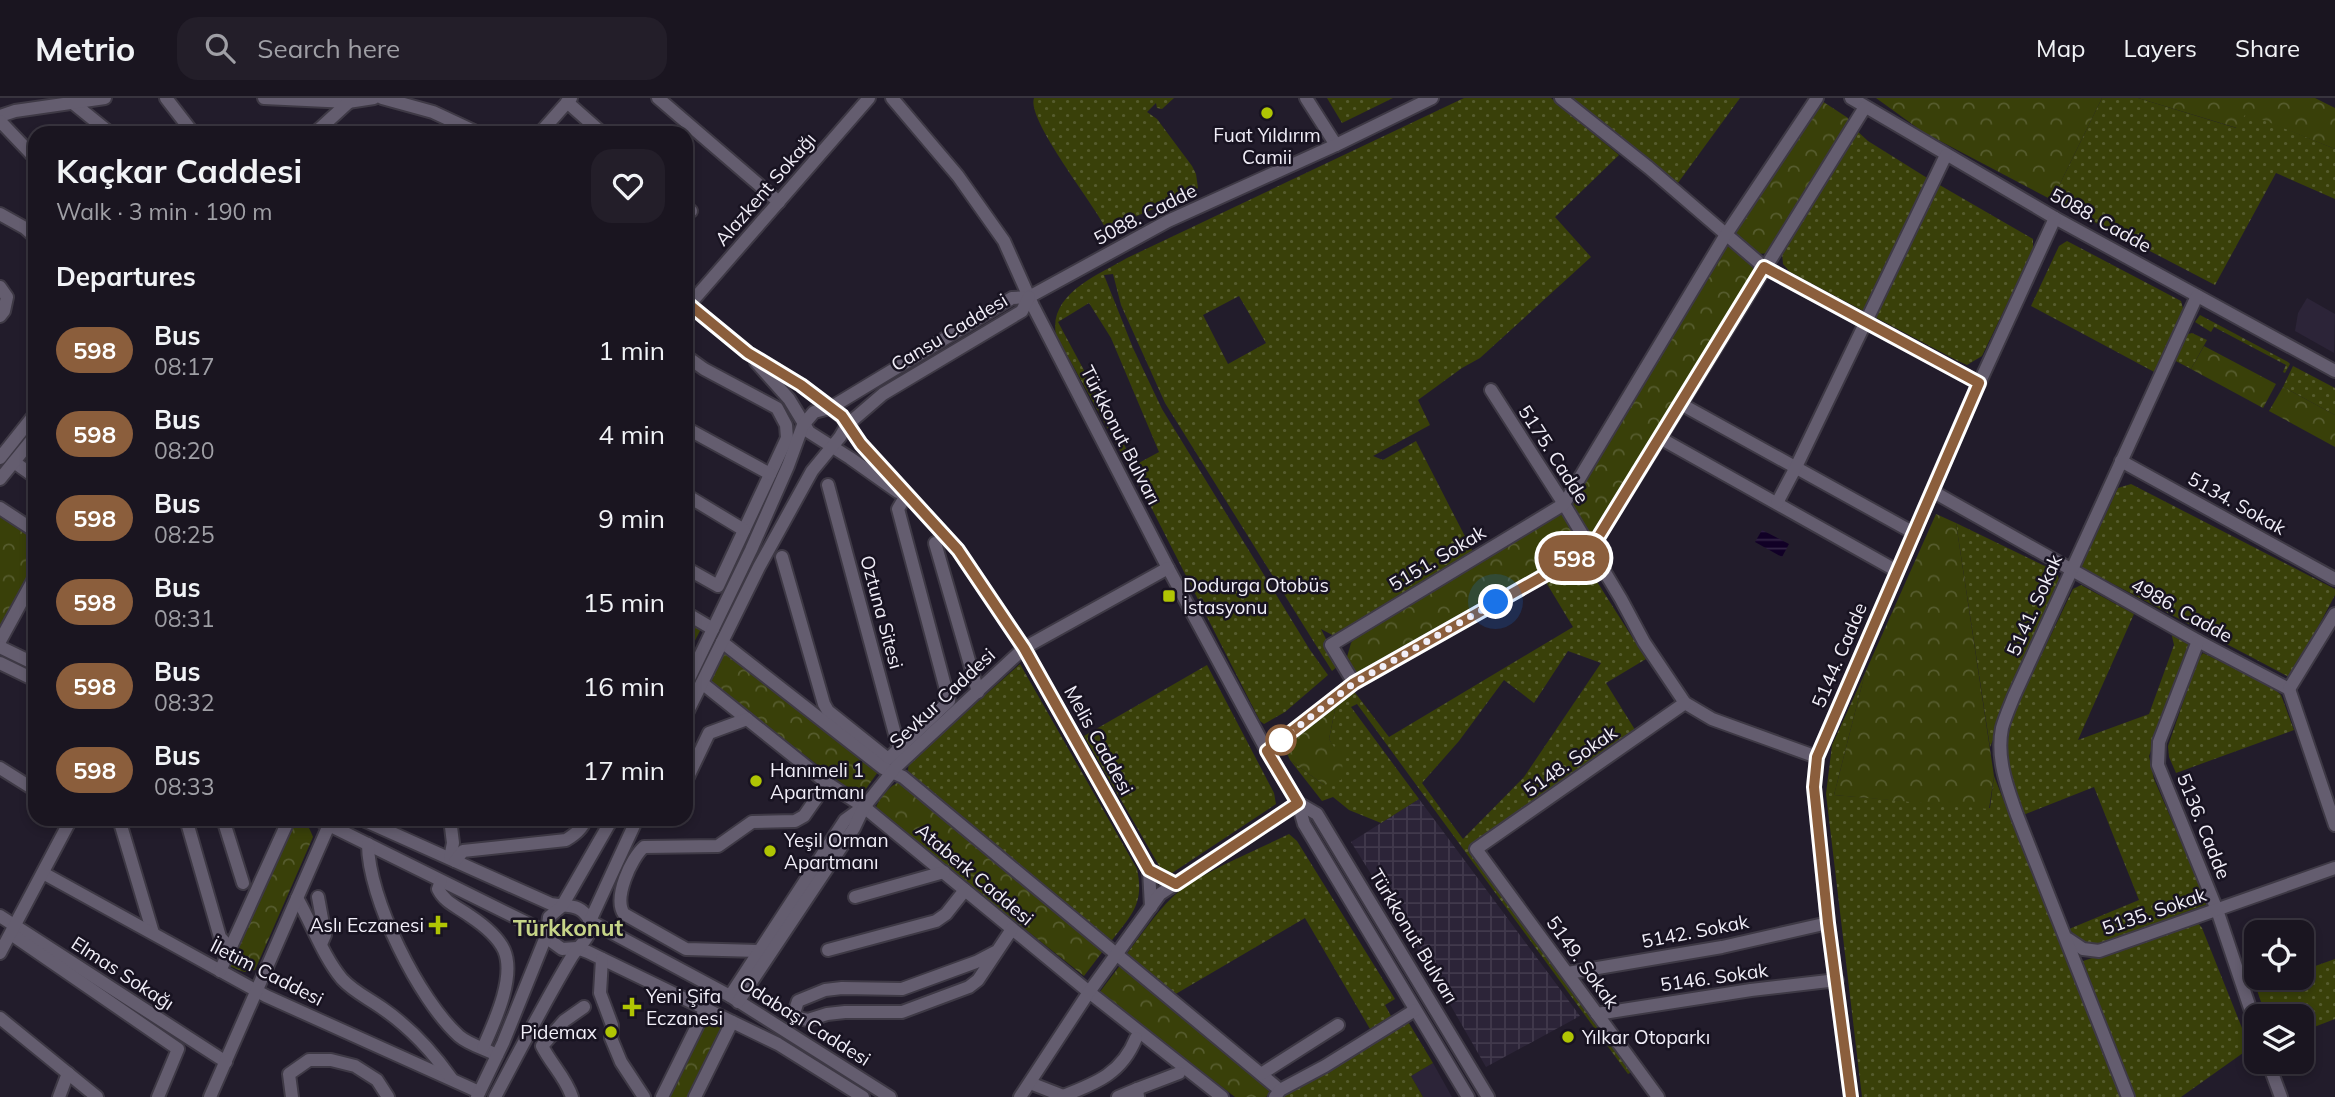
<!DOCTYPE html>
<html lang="en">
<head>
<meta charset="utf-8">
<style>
	:root { --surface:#1a1520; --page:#231e29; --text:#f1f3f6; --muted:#9f9fa5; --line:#38343e }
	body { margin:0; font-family:Mulish,sans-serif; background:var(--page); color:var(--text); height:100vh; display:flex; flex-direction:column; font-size:26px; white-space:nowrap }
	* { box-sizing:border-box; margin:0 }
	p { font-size:23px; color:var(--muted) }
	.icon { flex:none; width:38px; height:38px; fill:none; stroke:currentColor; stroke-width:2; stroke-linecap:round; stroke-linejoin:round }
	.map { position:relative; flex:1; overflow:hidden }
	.panel { position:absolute; left:28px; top:28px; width:665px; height:700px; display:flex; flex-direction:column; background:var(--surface); border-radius:21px; box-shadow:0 4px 10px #0003,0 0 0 2px var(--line) }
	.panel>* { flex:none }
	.badge { padding:0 14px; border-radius:23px; font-size:24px; line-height:46px }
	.controls { position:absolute; left:2244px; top:822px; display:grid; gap:14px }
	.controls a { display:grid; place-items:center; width:70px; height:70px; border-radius:14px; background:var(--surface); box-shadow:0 4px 10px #0003,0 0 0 2px var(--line); font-size:35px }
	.you { position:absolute; width:35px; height:35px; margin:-18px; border:5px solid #fff; border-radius:50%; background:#1a73e8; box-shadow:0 0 0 10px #1a73e833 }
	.map>.badge { position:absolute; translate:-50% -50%; box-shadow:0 0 0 4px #fff }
	h2 { padding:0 28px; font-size:26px; line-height:63px }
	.round { display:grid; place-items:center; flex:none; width:74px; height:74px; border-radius:21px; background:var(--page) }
	.overview { display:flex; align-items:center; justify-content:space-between; height:119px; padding:0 28px }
	h1 { font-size:33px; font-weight:700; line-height:52px }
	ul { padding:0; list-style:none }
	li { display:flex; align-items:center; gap:21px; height:84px; padding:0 28px }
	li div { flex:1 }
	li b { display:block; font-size:26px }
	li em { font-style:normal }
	li .badge { min-width:77px; font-weight:700; text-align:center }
	header { display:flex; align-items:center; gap:42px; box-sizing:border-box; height:98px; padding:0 35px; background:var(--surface); border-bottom:2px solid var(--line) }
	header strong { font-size:33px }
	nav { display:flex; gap:38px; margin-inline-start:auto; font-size:24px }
	.search { width:490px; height:63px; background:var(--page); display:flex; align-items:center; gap:18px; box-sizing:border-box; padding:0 24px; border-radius:21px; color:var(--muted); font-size:26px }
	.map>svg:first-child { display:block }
	.built { fill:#2c2438 }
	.industrial { fill:url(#industrial-grid) }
	.grass { fill:url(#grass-dots); fill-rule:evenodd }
	.forest { fill:url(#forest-crowns) }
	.water { fill:url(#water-rules) }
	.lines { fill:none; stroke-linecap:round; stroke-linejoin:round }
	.minor-casing { stroke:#3e3945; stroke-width:16 }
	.minor { stroke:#645d6f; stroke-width:12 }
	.line-casing { stroke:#fff; stroke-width:16 }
	.line { stroke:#8b5e3c; stroke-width:10 }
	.walk { stroke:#f1eef8; stroke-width:7; stroke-dasharray:0 12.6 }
	.poi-dot { fill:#b0c503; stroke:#181321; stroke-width:2.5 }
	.stop-dot { fill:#fff; stroke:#8b5e3c; stroke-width:3.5 }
	.labels { text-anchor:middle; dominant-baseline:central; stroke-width:5; stroke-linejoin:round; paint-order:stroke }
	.poi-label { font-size:19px; fill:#f1eef8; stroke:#181321; text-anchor:start }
	.street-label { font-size:19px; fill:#f1eef8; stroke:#181321 }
	.quarter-label { font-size:23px; font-weight:bold; fill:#c6d488; stroke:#181321 }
</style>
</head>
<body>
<header>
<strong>Metrio</strong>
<div class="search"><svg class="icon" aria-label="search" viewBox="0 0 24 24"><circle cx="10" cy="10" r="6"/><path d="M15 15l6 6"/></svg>Search here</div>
<nav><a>Map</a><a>Layers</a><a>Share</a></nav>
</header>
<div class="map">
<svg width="2335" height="999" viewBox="0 0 2335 999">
	<defs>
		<pattern id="industrial-grid" width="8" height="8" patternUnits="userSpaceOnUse" patternTransform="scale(1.75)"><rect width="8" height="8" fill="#2c2438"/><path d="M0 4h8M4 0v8" fill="none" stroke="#41394c"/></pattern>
		<pattern id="grass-dots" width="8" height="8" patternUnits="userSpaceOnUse" patternTransform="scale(1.75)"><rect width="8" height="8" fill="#394009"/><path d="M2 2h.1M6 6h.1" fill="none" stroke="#565c2e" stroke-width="1.8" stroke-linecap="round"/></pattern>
		<pattern id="forest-crowns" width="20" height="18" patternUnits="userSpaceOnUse" patternTransform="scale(1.75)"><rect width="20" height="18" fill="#394009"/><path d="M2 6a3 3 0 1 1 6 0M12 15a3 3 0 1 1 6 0" fill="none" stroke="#565c2e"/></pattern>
		<pattern id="water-rules" width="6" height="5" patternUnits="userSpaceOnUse" patternTransform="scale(1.75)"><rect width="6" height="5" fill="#110026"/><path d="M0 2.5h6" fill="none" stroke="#342646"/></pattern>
	</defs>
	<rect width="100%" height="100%" fill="#221c2b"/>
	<!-- built -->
	<g class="built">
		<path d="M2307 200 2335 216 2334 255 2295 233 2298 215Z"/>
		<path d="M1433 965 1452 999H1423L1411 978Z"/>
	</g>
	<!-- industrial -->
	<path class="industrial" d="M1419 701 1580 918 1486 969 1420 854 1351 744Z"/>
	<!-- grass -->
	<g class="grass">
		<path d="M1034 0H1174L1162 11 1157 10 1156 5 1147 14 1157 21 1192 68 1196 76 1198 90 1191 95 1118 126 1107 133C1096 108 1026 22 1034 0Z"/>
		<path d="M1327 0H1393L1342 25Z"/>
		<path d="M1464 0H1551L1619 57 1555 119 1591 159 1480 260 1462 270 1418 302 1430 327 1373 358 1383 362 1416 343 1473 454 1338 540 1321 531 1339 567 1332 573 1165 305 1121 207 1113 176 1104 177 1133 250 1162 311 1310 552 1328 577 1285 614 1264 626 1260 623 1153 413 1056 237C1048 196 1098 177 1127 160ZM1239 198 1266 245 1228 266 1203 217ZM1089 205 1111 240 1159 354 1135 367 1058 224Z"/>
		<path d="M1565 0H1740L1675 89Z"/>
		<path d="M2102 0H2138L2236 30 2246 14 2335 51V101L2276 75 2215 187 2052 102Z"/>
		<path d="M1856 32 1868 43 1924 78 2033 141V152L1982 258 1967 267 1956 262 1790 174 1783 166 1782 155Z"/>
		<path d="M2067 143 2181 203 2185 218 2158 276 2031 208 2059 148Z"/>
		<path d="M2200 217 2288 264 2290 266 2285 275 2283 274 2286 267 2214 229 2211 234 2195 224Z"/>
		<path d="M2192 235 2207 242 2191 271 2174 262 2188 236Z"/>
		<path d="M2293 268 2335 290V317L2283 289Z"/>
		<path d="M2131 386 2335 491V497L2291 580 2081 469 2118 390Z"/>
		<path d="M1956 425 2057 474 2060 486 1990 649Z"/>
		<path d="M1582 460 1646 561 1606 585 1637 635 1472 754 1632 974 1628 976 1357 606 1351 609 1419 701 1381 725 1349 712 1333 699 1322 703 1290 662 1324 687 1334 650 1329 641 1337 602 1353 592 1389 639 1573 529 1544 481ZM1568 553 1601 565 1524 679 1463 741 1422 685 1459 643 1504 582 1534 605Z"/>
		<path d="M2081 487 2134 516 2078 642 2149 616 2174 547 2171 534 2189 544 2190 549 2149 658 2154 681 2208 806 2094 848 2081 843 2069 831 2139 802 2094 689 2023 717 2010 679 2007 645 2013 616 2073 491Z"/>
		<path d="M2203 555 2271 588 2281 597 2294 632 2176 675 2169 659 2168 648 2198 561Z"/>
		<path d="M1020 566 1137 771C1145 807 1130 818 1110 845L907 678 909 665Z"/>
		<path d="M1207 567 1274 695 1276 706 1169 777 1161 771 1084 638Z"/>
		<path d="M1865 575 1834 697 1990 710 1994 678 2121 999H1862L1826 696 1832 647Z"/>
		<path d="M1289 736 1297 743 1395 901 1385 907 1391 918 1370 931 1305 820 1174 897 1125 858C1143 835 1159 809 1182 791 1213 769 1255 753 1289 736Z"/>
		<path d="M2198 825 2202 830 2250 950 2181 999H2133L2083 863Z"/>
		<path d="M2335 861V921L2301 934V919H2266L2256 889 2281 880H2301V873Z"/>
		<path d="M1407 922 1433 965 1411 978 1423 999H1280Z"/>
	</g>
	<!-- forest -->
	<g class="forest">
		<path d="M1876 0H2102L2052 102 1923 34Z"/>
		<path d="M2138 0H2315L2335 10V51L2246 15 2237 30Z"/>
		<path d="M1819 1 1848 20V28L1770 155 1758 156 1736 139 1735 131Z"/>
		<path d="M1728 145C1739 154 1754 161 1754 177L1592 438H1590L1573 409 1572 400Z"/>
		<path d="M2204 248 2276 286 2263 310 2191 271Z"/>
		<path d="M2283 289 2335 317V349L2269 313Z"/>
		<path d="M0 414 35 438V471L0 530Z"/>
		<path d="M1562 414H1564L1580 445 1577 454 1357 578 1347 559 1351 545 1358 536Z"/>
		<path d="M1936 416 1956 425 1994 678 1989 711 1834 697 1865 575Z"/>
		<path d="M686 520 702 529 686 560Z"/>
		<path d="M727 551 878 674 860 699 716 590 711 583V579Z"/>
		<path d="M1337 602 1329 641 1334 649 1339 646 1344 650 1341 682 1324 687 1290 662 1286 653 1287 646 1294 639Z"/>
		<path d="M901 683 1103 853 1084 878 875 712C879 699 889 688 901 683Z"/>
		<path d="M294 721C306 721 309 729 313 739L255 872 244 874 229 868Z"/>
		<path d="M1121 866 1273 992 1266 999H1235L1099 895Z"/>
		<path d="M708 919 726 927 691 999H667Z"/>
	</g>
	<!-- water -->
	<path class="water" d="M1762 432 1789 446 1782 459 1755 444Z"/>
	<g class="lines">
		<!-- minor casing -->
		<g class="minor-casing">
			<g id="minor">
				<path d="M166 0 193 35"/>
				<path d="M264 0 348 4 374 0"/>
				<path d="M382 0 433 14 478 35"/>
				<path d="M658 0 779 104"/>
				<path d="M892 0 958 78 1004 143 1033 208 1168 470 1267 653 1298 705 1304 726 1468 999"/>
				<path d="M1306 0 1336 47"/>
				<path d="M1561 0 1649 70 1764 169 1979 285"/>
				<path d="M1851 0 2055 120 2335 273"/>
				<path d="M567 4 602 35"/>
				<path d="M73 5 110 35"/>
				<path d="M0 18 15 13 105 0"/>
				<path d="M0 23 35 60"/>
				<path d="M315 35 351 2"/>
				<path d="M540 35 571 0"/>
				<path d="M686 109 691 113"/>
				<path d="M0 116 25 130 35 139"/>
				<path d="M0 189 7 199 4 213 0 218"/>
				<path d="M1029 199 1168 123 1336 47 1432 0"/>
				<path d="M686 204 748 255 801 287 842 319 861 346 958 452 1024 550 1149 772 1176 786"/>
				<path d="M689 207 869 0"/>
				<path d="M686 258 704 271 777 310 786 327 787 340 718 488 686 470"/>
				<path d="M756 264 789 301 809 334 850 360 898 394"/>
				<path d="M1491 292 1564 406 1621 501 1644 544 1685 605 1712 621 1817 659"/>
				<path d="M1681 306 1914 435"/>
				<path d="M686 330 770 376"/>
				<path d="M1660 340 1897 473"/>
				<path d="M0 360 35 316"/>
				<path d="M2121 363 2335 481"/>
				<path d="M14 364 35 379"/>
				<path d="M0 381 35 338"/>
				<path d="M828 387 899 651 903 656"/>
				<path d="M1932 393 2198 543 2289 591 2335 727"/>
				<path d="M686 397 744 432"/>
				<path d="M1777 405 1796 369 1946 57"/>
				<path d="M0 410 35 433"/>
				<path d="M935 445 978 594"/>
				<path d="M782 459 824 606 828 613 888 661 949 603 898 411 905 399"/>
				<path d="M686 515 713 531"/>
				<path d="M0 543 35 479"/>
				<path d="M2198 543 2159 644 2158 667 2217 812 2256 928"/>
				<path d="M722 544 883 670 903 679 1280 992"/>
				<path d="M0 549 35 566"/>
				<path d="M0 565 35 582"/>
				<path d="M702 585 827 685 864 709 1089 894 1222 999"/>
				<path d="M1354 585 1331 547 1564 406 1725 138 1817 0"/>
				<path d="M686 587 751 452 788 368 803 327 814 314 830 310 1012 200 1029 199"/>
				<path d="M2289 591 2335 516"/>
				<path d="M686 617 759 469 812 373 840 339 847 327 883 296 1022 213 1029 199"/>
				<path d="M1267 653 1354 585 1591 451 1865 9"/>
				<path d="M0 670 35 692"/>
				<path d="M686 683 709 635 747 621"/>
				<path d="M1298 705 1317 716 1488 999"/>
				<path d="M119 721 153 835"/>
				<path d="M186 721 220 839 230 850"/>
				<path d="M223 721 243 785"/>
				<path d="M317 721 533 828 547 836 551 843 562 851 577 850 588 854 778 946 863 999"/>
				<path d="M361 721 551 806C568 809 581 805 590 823L730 898 890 999"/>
				<path d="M368 746C368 800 419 902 459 938 468 946 485 951 497 957"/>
				<path d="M450 760 453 745 450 721"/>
				<path d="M455 763 463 753 566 742C574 737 584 730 585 721"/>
				<path d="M1149 772 1151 809"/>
				<path d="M43 775 266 898 479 994"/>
				<path d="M441 783 438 791C445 805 458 809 470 818 482 826 498 839 504 852 516 879 494 925 483 950"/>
				<path d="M318 799 325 837 321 846"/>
				<path d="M855 799 944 774"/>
				<path d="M297 800C312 826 323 858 342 881 354 894 368 900 382 910 408 928 432 953 451 980"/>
				<path d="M0 818 226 964"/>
				<path d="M11 836 178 951 158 999"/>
				<path d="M2068 841 2083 851 2099 853 2335 770"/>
				<path d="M828 852 936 823 946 816 965 792"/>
				<path d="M759 853 686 851 624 816C613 800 631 760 644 749L718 748 752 724 795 723 804 718 827 685"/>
				<path d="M997 853 976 864 902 891 842 890 825 892 798 903 794 915 798 920 808 922 827 916 845 914H902L969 889 978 882 1012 831"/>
				<path d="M0 855 71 721"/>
				<path d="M602 861 600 895 612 927 611 940 621 964 644 999"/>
				<path d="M220 873 289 721"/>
				<path d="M1568 875 1722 849 1828 825"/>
				<path d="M730 898 845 722 863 709"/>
				<path d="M738 904 854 730 864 709 896 669 1024 550 1168 470"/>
				<path d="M1597 916 1751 892 1837 882"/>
				<path d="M0 920 97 999"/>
				<path d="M2268 964 2281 999"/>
				<path d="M1261 976 1338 927"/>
				<path d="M1030 985 1066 999"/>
				<path d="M1137 991 1179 975"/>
				<path d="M1063 998C1097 985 1122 975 1136 940"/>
				<path d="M59 999 68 975"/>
				<path d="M210 999 329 727"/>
				<path d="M292 999 289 976 309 962H331L355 968 377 982 388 999"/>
				<path d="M477 999 503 945 547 836 549 819 562 808 612 721"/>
				<path d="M495 999C520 952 544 905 571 860 579 846 592 841 590 823L637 721"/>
				<path d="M572 999C566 980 551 966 542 948L564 923 584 909"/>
				<path d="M662 999 705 912"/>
				<path d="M695 999 732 924"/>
				<path d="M1020 999 1089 894 1160 796 1298 705"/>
				<path d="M1118 999 1137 991 1138 999"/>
				<path d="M1275 999 1280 992 1325 968 1415 912"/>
				<path d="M1658 999 1476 751 1685 605"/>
				<path d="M1851 999 1828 825 1814 689 1817 659 1967 312 2055 120"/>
				<path d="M2128 999 2017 717C2007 689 1996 660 2002 630 2005 619 2010 608 2014 598L2197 198"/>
			</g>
		</g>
		<!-- minor -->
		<use href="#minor" class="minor"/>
	</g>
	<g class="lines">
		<!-- line casing -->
		<g class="line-casing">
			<path id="line" d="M686 204 748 255 801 287 842 318 861 346 958 452 1024 550 1149 772 1176 786 1298 705 1267 653 1354 585 1591 451 1764 169 1979 285 1817 659 1814 689 1828 825 1851 999"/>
		</g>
		<!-- line -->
		<use href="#line" class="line"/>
		<!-- walk -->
		<path class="walk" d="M1281 642 1354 585 1496 504"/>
	</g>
	<!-- markers -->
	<g class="poi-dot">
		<circle cx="1267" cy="15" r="7"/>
		<rect x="1162" y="491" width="14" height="14" rx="3.5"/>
		<circle cx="756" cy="683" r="7"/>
		<circle cx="770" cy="753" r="7"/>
		<path d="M434.5 816.5h7v7h7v7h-7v7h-7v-7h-7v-7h7z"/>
		<path d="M628.5 898.5h7v7h7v7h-7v7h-7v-7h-7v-7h7z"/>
		<circle cx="611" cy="934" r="7"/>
		<circle cx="1568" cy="939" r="7"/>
	</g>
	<circle class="stop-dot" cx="1281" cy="642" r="14"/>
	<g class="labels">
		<!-- poi labels -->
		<g class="poi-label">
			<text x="1267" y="37" text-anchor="middle">Fuat Yıldırım<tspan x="1267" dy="22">Camii</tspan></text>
			<text x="1183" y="487">Dodurga Otobüs<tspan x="1183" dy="22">İstasyonu</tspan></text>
			<text x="770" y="672">Hanımeli 1<tspan x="770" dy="22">Apartmanı</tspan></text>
			<text x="784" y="742">Yeşil Orman<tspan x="784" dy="22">Apartmanı</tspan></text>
			<text x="424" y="827" text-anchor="end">Aslı Eczanesi</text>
			<text x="646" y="898">Yeni Şifa<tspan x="646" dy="22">Eczanesi</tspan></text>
			<text x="597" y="934" text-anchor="end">Pidemax</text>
			<text x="1582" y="939">Yılkar Otoparkı</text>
		</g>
		<!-- street labels -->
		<g class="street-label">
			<text transform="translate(765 91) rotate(-49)">Alazkent Sokağı</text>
			<text transform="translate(1145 116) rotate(-27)">5088. Cadde</text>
			<text transform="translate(2101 122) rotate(29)">5088. Cadde</text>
			<text transform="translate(949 234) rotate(-31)">Cansu Caddesi</text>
			<text transform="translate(1121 337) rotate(63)">Türkkonut Bulvarı</text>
			<text transform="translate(1554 356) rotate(57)">5175. Cadde</text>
			<text transform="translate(2237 405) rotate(29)">5134. Sokak</text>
			<text transform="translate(1437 460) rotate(-31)">5151. Sokak</text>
			<text transform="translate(2034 507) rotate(-66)">5141. Sokak</text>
			<text transform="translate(2182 512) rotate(29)">4986. Cadde</text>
			<text transform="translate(882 514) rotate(75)">Oztuna Sitesi</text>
			<text transform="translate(1839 557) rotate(-67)">5144. Cadde</text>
			<text transform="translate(942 600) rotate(-43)">Sevkur Caddesi</text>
			<text transform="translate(1099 642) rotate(61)">Melis Caddesi</text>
			<text transform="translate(1570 663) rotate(-35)">5148. Sokak</text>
			<text transform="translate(2204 728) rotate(68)">5136. Cadde</text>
			<text transform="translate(975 776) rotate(40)">Ataberk Caddesi</text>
			<text transform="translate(2154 813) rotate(-19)">5135. Sokak</text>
			<text transform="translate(1695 833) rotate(-11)">5142. Sokak</text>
			<text transform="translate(1414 838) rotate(59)">Türkkonut Bulvarı</text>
			<text transform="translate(1583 864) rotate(54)">5149. Sokak</text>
			<text transform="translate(267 874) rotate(27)">İletim Caddesi</text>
			<text transform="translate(123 875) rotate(33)">Elmas Sokağı</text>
			<text transform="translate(1714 879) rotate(-8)">5146. Sokak</text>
			<text transform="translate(805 923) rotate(32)">Odabaşı Caddesi</text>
		</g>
		<!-- quarter labels -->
		<g class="quarter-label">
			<text x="568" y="829">Türkkonut</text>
		</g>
	</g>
</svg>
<div class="controls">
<a><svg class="icon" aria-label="locate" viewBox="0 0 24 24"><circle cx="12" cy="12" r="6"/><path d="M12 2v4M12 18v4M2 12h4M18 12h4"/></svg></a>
<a><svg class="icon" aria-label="layers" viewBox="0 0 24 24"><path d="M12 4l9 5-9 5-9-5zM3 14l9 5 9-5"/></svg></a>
</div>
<div class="you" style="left:1496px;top:504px"></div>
<b class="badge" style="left:1574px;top:460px;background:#8b5e3c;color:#fff">598</b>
<section class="panel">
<div class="overview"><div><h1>Kaçkar Caddesi</h1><p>Walk · 3 min · 190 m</p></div><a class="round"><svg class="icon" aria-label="heart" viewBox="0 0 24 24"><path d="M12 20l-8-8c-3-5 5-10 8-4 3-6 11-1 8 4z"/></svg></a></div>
<h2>Departures</h2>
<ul>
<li><span class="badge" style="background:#8b5e3c;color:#fff">598</span><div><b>Bus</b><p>08:17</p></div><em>1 min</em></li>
<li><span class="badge" style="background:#8b5e3c;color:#fff">598</span><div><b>Bus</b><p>08:20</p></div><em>4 min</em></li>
<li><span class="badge" style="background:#8b5e3c;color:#fff">598</span><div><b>Bus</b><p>08:25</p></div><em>9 min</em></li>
<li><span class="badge" style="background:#8b5e3c;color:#fff">598</span><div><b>Bus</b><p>08:31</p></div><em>15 min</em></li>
<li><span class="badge" style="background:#8b5e3c;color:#fff">598</span><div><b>Bus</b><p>08:32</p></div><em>16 min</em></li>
<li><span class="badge" style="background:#8b5e3c;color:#fff">598</span><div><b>Bus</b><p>08:33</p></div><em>17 min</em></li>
</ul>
</section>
</div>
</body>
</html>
